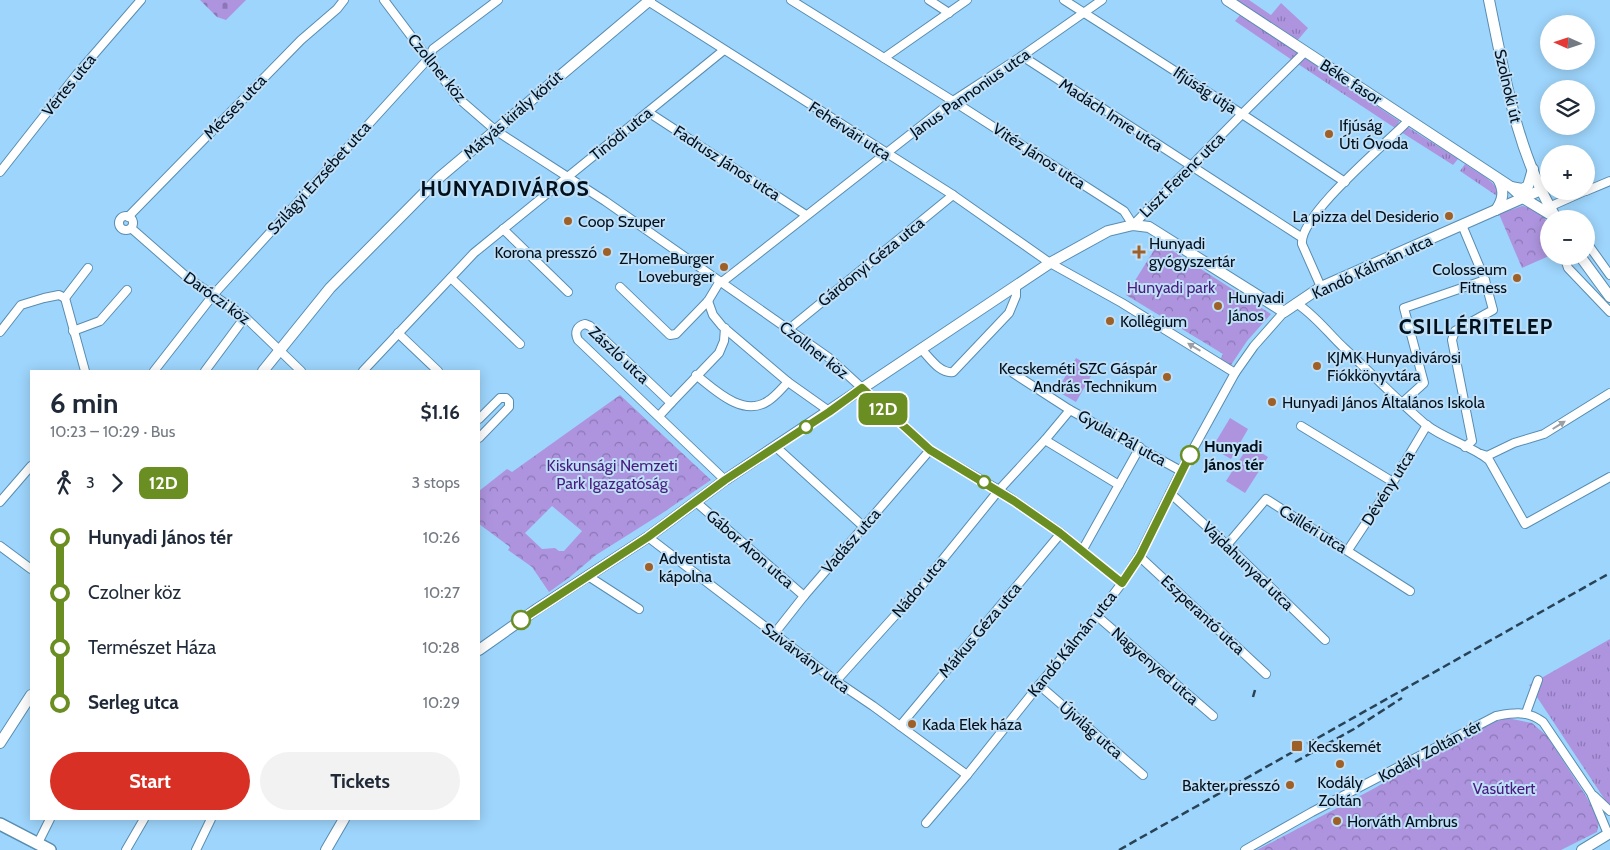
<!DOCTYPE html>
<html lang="en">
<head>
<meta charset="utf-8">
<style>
	:root { --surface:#fff; --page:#f2f2f3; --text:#1f2937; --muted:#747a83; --accent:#d93025 }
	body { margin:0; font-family:Cabin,sans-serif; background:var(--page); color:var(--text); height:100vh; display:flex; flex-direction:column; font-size:19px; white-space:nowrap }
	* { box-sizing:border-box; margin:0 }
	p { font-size:16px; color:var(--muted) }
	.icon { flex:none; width:28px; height:28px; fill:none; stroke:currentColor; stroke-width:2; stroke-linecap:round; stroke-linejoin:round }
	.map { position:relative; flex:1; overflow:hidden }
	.sheet { position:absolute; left:30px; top:370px; width:450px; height:450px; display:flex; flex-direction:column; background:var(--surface); border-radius:0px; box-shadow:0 2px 12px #0003 }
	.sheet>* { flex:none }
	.badge { padding:0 10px; border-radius:8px; font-size:18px; line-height:32px }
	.needle { width:32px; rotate:273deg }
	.fabs { position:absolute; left:1540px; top:15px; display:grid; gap:10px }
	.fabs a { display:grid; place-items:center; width:55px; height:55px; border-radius:50%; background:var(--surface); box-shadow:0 2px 12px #0003; font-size:25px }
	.map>.badge { position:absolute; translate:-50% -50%; box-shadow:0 0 0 2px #fff }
	.legs { display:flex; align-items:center; gap:8px; height:55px; padding:0 20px; font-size:16px }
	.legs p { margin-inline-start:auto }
	.summary { display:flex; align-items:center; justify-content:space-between; height:85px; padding:0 20px }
	h1 { font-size:28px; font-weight:700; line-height:38px }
	.action { display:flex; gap:10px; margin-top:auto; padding:10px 20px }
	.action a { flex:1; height:58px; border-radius:30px; background:var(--accent); color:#fff; font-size:20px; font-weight:700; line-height:58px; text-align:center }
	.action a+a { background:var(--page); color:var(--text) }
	ul { padding:0 20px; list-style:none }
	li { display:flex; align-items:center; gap:18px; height:55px; font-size:19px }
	li i { display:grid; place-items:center; width:8px; height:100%; margin:0 6px; background:currentColor }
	li i::after { content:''; width:12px; height:12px; margin:-6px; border:4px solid; border-radius:50%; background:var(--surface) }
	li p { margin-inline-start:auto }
	li:first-child i { background:linear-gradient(#0000 50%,currentColor 0) }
	li:last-child i { background:linear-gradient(currentColor 50%,#0000 0) }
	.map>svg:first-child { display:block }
	.grass { fill:url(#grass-tufts) }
	.cemetery { fill:url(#cemetery-stones) }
	.park { fill:url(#park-crowns); fill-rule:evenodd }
	.garden { fill:#ae94df }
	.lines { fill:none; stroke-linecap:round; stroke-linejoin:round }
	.street-casing { stroke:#588db1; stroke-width:10 }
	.secondary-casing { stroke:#588db1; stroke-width:12 }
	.primary-casing { stroke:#588db1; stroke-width:14 }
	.street { stroke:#fff; stroke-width:8 }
	.secondary { stroke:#fff; stroke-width:10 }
	.primary { stroke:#fff; stroke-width:11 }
	.rail { stroke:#284256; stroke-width:2.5; stroke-dasharray:8 4; stroke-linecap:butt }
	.oneway { fill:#999fa5 }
	.line-1-casing { stroke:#fff; stroke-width:11 }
	.line-1 { stroke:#6b8e23; stroke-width:8 }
	.poi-dot { fill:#9e6026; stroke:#bfdff7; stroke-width:2 }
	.stop-1-dot { fill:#fff; stroke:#6b8e23; stroke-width:2.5 }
	.labels { text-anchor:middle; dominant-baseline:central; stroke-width:4; stroke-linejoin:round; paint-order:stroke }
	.street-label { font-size:16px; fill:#00101d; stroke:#bfdff7 }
	.poi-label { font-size:16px; fill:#00101d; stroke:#bfdff7; text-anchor:start }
	.park-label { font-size:16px; fill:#4a1b7f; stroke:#bfdff7 }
	.stop-label { font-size:16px; font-weight:bold; fill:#00101d; stroke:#bfdff7; text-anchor:start }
	.district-label { font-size:21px; font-weight:bold; letter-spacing:1px; fill:#00101d; stroke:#bfdff7 }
</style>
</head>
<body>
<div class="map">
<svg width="1610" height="850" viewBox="0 0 1610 850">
	<defs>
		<pattern id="grass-tufts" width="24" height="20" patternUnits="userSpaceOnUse" patternTransform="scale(1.25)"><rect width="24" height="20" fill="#ae94df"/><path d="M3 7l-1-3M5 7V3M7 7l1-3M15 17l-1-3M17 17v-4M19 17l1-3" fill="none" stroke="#8b77b4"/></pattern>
		<pattern id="cemetery-stones" width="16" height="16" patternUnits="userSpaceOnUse" patternTransform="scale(1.25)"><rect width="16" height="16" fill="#ae94df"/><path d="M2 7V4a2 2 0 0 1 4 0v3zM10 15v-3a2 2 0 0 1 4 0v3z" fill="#8b77b4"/></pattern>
		<pattern id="park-crowns" width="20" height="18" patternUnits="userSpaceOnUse" patternTransform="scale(1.25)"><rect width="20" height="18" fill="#ae94df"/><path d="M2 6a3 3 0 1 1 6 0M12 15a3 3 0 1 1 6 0" fill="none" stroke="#8b77b4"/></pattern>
	</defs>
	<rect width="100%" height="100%" fill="#9ed5fc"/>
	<!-- grass -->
	<g class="grass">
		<path d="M1236 0H1249L1271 15 1281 3 1308 28 1297 41Z"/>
		<path d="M1240 15 1298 53 1292 60 1235 21Z"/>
		<path d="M1305 58 1399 121 1398 124 1395 128 1298 64Z"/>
		<path d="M1405 128H1409L1458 159 1453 165 1401 132Z"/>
		<path d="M1465 164C1474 171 1497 181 1498 193L1497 196 1460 171Z"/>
		<path d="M1610 639V805L1609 806 1529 685Z"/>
	</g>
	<!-- cemetery -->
	<path class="cemetery" d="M200 0H246L226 20 217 17Z"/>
	<!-- park -->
	<g class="park">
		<path d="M1522 206C1553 211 1549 231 1549 256L1522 268 1499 214Z"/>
		<path d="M1159 242 1271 314 1247 341 1229 368 1219 362 1223 354 1126 295Z"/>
		<path d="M620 395 711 480 661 514 596 555 570 577 549 592 532 567 508 550 510 547 479 524V491L507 469 512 472ZM552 506 582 531 564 551H559L555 548 542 549 525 533Z"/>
		<path d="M1507 718 1532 723 1547 736 1586 796 1597 816 1599 822 1597 832 1561 850H1257L1373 789 1436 753 1493 722Z"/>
	</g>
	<!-- garden -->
	<g class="garden">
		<path d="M1076 358 1095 369 1076 402 1057 391Z"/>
		<path d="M1230 418 1248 429 1231 459 1212 448Z"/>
		<path d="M1249 445 1268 457 1245 493 1226 481Z"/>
	</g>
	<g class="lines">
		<!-- street casing -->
		<g class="street-casing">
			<g id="street">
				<path d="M384 0 457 97 495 130 605 201 828 357 930 450 999 490 1061 533 1122 583"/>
				<path d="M791 0 953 101 1124 211 1133 225 1242 114 1305 52"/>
				<path d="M929 0 949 13"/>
				<path d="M1064 0 1242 114 1345 182"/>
				<path d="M648 1 953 195 1050 263 1122 303 1235 373"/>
				<path d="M1022 56 1301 237"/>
				<path d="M884 58 967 0"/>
				<path d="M648 112 806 215"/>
				<path d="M0 172 77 74 141 0"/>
				<path d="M1586 191 1610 181"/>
				<path d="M1549 207 1585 191"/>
				<circle cx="126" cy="223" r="7"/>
				<path d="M128 217 301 40 337 9 344 0"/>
				<path d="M1462 225 1485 280 1493 310 1455 331 1452 340 1472 441 1465 447"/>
				<path d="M131 228 188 278 245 317 301 371"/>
				<path d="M503 229 568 292"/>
				<path d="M1586 243H1587L1610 275"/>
				<path d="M1567 257 1566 262 1568 268 1610 312"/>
				<path d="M451 278 520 344"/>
				<path d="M722 282 953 101 1022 56 1102 0"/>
				<path d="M620 287 670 335 676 334 708 301 720 281"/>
				<path d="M1321 287 1302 244C1299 215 1387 143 1409 120"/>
				<path d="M65 298 85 371"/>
				<path d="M65 298 88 268"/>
				<path d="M708 301 713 315 722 326 788 382 829 411"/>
				<path d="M1296 303C1315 315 1328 333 1344 348 1371 373 1397 400 1425 424 1444 439 1470 445 1489 460L1525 524 1610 477"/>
				<path d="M789 329 953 195"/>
				<path d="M73 331 100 321 127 290"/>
				<path d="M0 332 21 305 44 298 59 295 65 298"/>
				<path d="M398 333 438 371"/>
				<path d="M922 350C930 358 940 374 953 372L1009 313 1016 296V286"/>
				<path d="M154 371 214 294 428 59 433 49 498 0"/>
				<path d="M205 371 245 317"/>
				<path d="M363 371 474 253 724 50"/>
				<path d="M1013 373 1070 410 1181 471"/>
				<path d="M696 375C715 390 743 418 768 401 776 396 782 388 788 382"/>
				<path d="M671 403 719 353 724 341 725 328"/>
				<path d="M1402 403 1424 383 1404 308 1485 280"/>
				<path d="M659 416 671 403 590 326 585 324C577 326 574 332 578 340L725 480"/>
				<path d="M479 419 500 398H506L509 401V407L479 438"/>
				<path d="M1301 426 1393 482"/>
				<path d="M1045 440 1119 485"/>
				<path d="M776 447 864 527"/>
				<path d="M1481 454 1487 456 1514 443 1544 434 1610 393"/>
				<path d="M1170 493 1227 545 1325 640"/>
				<path d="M0 502 31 466"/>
				<path d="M696 502 804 596"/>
				<path d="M648 537 836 681 873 706 967 775"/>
				<path d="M1227 545 1266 499 1410 591"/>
				<path d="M0 546 31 569"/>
				<path d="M1348 550 1393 482 1427 425"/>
				<path d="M1082 551 1140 447"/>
				<path d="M1139 556 1266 674"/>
				<path d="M588 576 639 609"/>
				<path d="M1097 616 1213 716"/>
				<path d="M774 634 804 596 930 450"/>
				<path d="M836 681 918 590 999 490 1045 440 1070 410"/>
				<path d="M1039 685 1143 775"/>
				<path d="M1526 713 1538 680"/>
				<path d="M900 726 1061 533"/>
				<path d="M1594 796 1610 811"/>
				<path d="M926 823 967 775 1039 685 1097 616 1122 583 1139 556 1181 471 1235 373 1254 346 1284 312"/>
				<path d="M38 843 50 819"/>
				<path d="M126 850 144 819"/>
				<path d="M196 850 211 819"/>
				<path d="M1245 850 1312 812 1496 716C1513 713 1527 710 1543 722L1591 793 1608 834"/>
			</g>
		</g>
		<!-- secondary casing -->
		<g class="secondary-casing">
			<g id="secondary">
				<path d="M1227 0 1511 187 1523 198 1556 218"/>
				<path d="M1489 0C1504 72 1516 151 1555 216"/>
				<path d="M1511 187 1522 189 1528 186 1533 169"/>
				<path d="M1496 210C1503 200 1505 191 1498 179"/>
				<path d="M1580 256 1610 297"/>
				<path d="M263 371 330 288 440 177 650 0"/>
				<path d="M479 650 537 609 648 537 725 480 1050 263 1108 231 1133 225 1149 227 1284 312 1321 287 1541 190"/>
				<path d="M0 743 31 695"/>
				<path d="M326 850 344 819"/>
				<path d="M1582 850 1610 833"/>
			</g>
		</g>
		<!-- primary casing -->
		<g class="primary-casing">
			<path id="primary" d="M0 824 50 850"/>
		</g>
		<!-- street -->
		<use href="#street" class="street"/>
		<!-- secondary -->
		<use href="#secondary" class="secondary"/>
		<!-- primary -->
		<use href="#primary" class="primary"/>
		<!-- rail -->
		<g class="rail">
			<path d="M1253 697 1255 690"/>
			<path d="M1295 762 1354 729 1402 698"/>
			<path d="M1119 850 1610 573"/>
		</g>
	</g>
	<!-- one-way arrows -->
	<defs><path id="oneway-solid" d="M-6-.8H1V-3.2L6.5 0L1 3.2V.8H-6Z" transform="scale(1.25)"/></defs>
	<g class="oneway">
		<use href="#oneway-solid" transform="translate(1194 347) rotate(-149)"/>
		<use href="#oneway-solid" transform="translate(1559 425) rotate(-32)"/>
	</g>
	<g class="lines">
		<!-- line-1 casing -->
		<g class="line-1-casing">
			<path id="line-1" d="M521 620 648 537 725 480 829 412 862 388 930 450 1014 501 1060 533 1122 583 1140 556 1190 455"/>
		</g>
		<!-- line-1 -->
		<use href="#line-1" class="line-1"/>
	</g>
	<!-- markers -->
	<g class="poi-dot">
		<circle cx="1329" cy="134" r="5"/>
		<circle cx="1449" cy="216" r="5"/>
		<circle cx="568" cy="221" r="5"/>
		<circle cx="607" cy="252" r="5"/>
		<path d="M1136.5 244.5h5v5h5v5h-5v5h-5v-5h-5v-5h5z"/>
		<circle cx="724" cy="267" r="5"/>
		<circle cx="1517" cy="278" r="5"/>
		<circle cx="1218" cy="306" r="5"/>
		<circle cx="1110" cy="321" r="5"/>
		<circle cx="1317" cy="366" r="5"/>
		<circle cx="1167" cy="377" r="5"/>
		<circle cx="1272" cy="402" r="5"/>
		<circle cx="649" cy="567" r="5"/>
		<circle cx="912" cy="724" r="5"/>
		<rect x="1291" y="740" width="12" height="12" rx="2.5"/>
		<circle cx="1340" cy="764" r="5"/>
		<circle cx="1290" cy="785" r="5"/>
		<circle cx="1337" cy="821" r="5"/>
	</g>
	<g class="stop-1-dot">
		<circle cx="806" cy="427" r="6"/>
		<circle cx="1190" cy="455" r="9"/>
		<circle cx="984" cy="482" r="6"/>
		<circle cx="521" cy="620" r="9"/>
	</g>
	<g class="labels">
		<!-- street labels -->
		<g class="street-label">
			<text transform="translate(437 68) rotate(51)">Czollner köz</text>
			<text transform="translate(1351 82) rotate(33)">Béke fasor</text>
			<text transform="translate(69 85) rotate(-51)">Vértes utca</text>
			<text transform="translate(1508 86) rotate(77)">Szolnoki út</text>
			<text transform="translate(1205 90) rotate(33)">Ifjúság útja</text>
			<text transform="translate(970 93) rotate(-35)">Janus Pannonius utca</text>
			<text transform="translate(235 107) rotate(-46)">Mécses utca</text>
			<text transform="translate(513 115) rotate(-41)">Mátyás király körút</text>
			<text transform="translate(1111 115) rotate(33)">Madách Imre utca</text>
			<text transform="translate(850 131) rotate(33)">Fehérvári utca</text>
			<text transform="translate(621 134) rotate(-39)">Tinódi utca</text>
			<text transform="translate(1039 156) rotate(33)">Vitéz János utca</text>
			<text transform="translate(727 163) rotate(33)">Fadrusz János utca</text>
			<text transform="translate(1182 175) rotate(-45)">Liszt Ferenc utca</text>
			<text transform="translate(319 178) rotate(-48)">Szilágyi Erzsébet utca</text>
			<text transform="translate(871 262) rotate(-39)">Gárdonyi Géza utca</text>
			<text transform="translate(1372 267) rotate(-25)">Kandó Kálmán utca</text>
			<text transform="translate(217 298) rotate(36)">Daróczi köz</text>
			<text transform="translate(814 350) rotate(38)">Czollner köz</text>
			<text transform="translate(619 355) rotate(43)">Zászló utca</text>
			<text transform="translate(1122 438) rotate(29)">Gyulai Pál utca</text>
			<text transform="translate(1388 488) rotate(-58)">Dévény utca</text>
			<text transform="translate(1313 529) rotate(32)">Csilléri utca</text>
			<text transform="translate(851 541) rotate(-49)">Vadász utca</text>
			<text transform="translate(750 549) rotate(41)">Gábor Áron utca</text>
			<text transform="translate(1248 566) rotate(44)">Vajdahunyad utca</text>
			<text transform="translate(919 587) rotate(-50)">Nádor utca</text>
			<text transform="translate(1203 615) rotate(43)">Eszperantó utca</text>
			<text transform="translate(980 630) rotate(-50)">Márkus Géza utca</text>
			<text transform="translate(1072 644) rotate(-51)">Kandó Kálmán utca</text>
			<text transform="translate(806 658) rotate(37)">Szivárvány utca</text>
			<text transform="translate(1155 666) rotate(41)">Nagyenyed utca</text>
			<text transform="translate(1091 730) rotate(41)">Újvilág utca</text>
			<text transform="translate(1430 751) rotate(-28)">Kodály Zoltán tér</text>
		</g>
		<!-- poi labels -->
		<g class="poi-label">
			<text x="1339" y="125">Ifjúság<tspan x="1339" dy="18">Úti Óvoda</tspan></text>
			<text x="1439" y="216" text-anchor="end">La pizza del Desiderio</text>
			<text x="578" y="221">Coop Szuper</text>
			<text x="1149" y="243">Hunyadi<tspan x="1149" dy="18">gyógyszertár</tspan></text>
			<text x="597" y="252" text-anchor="end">Korona presszó</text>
			<text x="714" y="258" text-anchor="end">ZHomeBurger<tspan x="714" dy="18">Loveburger</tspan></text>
			<text x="1507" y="269" text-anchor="end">Colosseum<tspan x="1507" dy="18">Fitness</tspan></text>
			<text x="1228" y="297">Hunyadi<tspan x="1228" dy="18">János</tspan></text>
			<text x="1120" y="321">Kollégium</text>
			<text x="1327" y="357">KJMK Hunyadivárosi<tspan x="1327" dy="18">Fiókkönyvtára</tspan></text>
			<text x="1157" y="368" text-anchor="end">Kecskeméti SZC Gáspár<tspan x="1157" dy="18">András Technikum</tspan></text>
			<text x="1282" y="402">Hunyadi János Általános Iskola</text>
			<text x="659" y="558">Adventista<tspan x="659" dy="18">kápolna</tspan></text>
			<text x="922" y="724">Kada Elek háza</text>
			<text x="1308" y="746">Kecskemét</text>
			<text x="1340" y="782" text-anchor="middle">Kodály<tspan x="1340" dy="18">Zoltán</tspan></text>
			<text x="1280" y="785" text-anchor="end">Bakter presszó</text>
			<text x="1347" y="821">Horváth Ambrus</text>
		</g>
		<!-- park labels -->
		<g class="park-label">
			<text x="1171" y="287">Hunyadi park</text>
			<text x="612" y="465">Kiskunsági Nemzeti<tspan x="612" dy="18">Park Igazgatóság</tspan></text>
			<text x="1504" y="788">Vasútkert</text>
		</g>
		<!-- stop labels -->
		<g class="stop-label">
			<text x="1204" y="446">Hunyadi<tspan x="1204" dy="18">János tér</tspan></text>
		</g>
		<!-- district labels -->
		<g class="district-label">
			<text x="505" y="188">HUNYADIVÁROS</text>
			<text x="1476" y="326">CSILLÉRITELEP</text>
		</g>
	</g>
</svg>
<div class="fabs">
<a><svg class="needle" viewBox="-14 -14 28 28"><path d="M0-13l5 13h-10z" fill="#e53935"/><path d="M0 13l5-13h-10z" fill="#747a83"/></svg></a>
<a><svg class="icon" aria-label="layers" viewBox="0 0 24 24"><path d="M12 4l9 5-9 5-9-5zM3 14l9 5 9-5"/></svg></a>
<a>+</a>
<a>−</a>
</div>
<b class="badge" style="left:883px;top:409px;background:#6b8e23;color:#fff">12D</b>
<section class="sheet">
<div class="summary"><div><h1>6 min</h1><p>10:23 – 10:29 · Bus</p></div><b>$1.16</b></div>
<div class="legs"><svg class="icon" aria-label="walk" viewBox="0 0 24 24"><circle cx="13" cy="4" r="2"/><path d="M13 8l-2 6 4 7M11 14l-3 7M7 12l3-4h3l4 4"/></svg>3<svg class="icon" aria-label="forward" viewBox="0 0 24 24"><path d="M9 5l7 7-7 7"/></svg><b class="badge" style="background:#6b8e23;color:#fff">12D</b><p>3 stops</p></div>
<ul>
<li><i style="color:#6b8e23"></i><b>Hunyadi János tér</b><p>10:26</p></li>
<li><i style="color:#6b8e23"></i><span>Czolner köz</span><p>10:27</p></li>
<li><i style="color:#6b8e23"></i><span>Természet Háza</span><p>10:28</p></li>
<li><i style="color:#6b8e23"></i><b>Serleg utca</b><p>10:29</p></li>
</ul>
<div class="action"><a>Start</a><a>Tickets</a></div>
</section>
</div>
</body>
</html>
